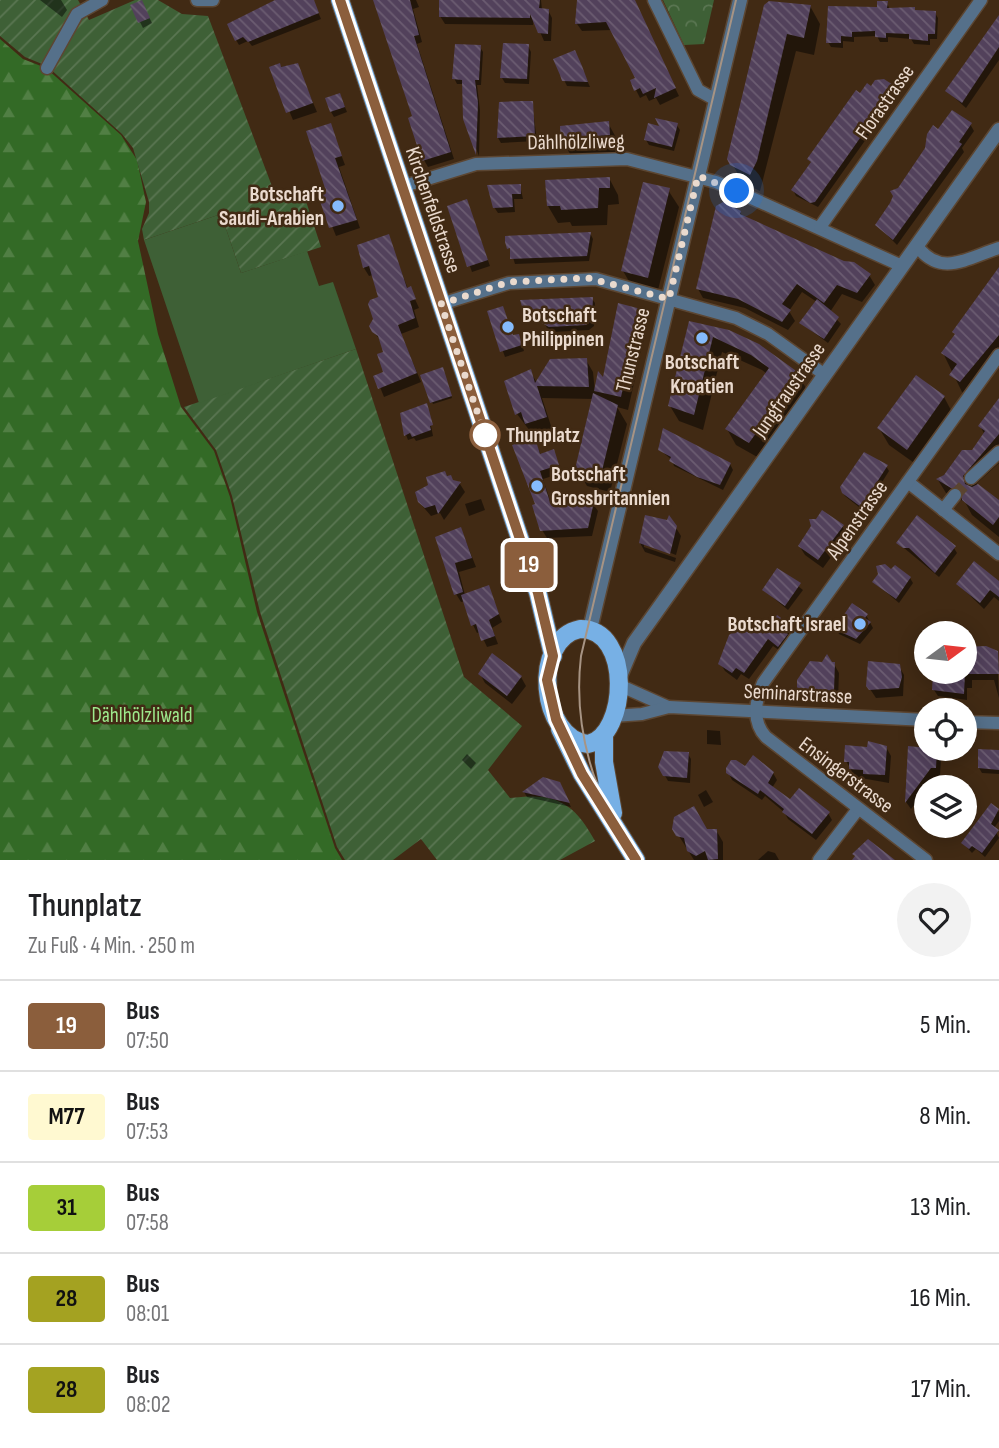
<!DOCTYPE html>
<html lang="de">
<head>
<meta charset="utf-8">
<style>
	:root { --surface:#fff; --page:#f2f2f2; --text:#202124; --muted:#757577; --line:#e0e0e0 }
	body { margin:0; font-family:"Sofia Sans Condensed",sans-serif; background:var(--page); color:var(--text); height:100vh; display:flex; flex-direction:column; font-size:26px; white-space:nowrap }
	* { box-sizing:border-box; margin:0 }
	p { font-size:23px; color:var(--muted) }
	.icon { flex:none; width:38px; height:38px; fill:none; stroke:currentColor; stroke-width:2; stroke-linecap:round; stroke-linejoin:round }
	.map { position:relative; height:860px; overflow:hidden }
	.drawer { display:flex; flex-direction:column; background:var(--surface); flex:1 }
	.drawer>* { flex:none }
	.badge { padding:0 14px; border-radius:5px; font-size:24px; line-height:46px }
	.needle { width:46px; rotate:75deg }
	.controls { position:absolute; left:914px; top:621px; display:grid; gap:14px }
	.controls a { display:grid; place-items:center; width:63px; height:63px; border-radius:50%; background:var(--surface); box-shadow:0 4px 18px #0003; font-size:35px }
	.you { position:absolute; width:35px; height:35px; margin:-18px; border:5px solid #fff; border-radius:50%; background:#1a73e8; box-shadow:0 0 0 10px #1a73e833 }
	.map>.badge { position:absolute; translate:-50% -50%; box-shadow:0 0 0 4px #fff }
	.round { display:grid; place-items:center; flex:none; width:74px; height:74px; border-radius:37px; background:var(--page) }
	.head { display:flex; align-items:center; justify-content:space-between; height:119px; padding:0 28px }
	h1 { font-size:33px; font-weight:600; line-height:52px }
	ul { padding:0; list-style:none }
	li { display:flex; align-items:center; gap:21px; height:91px; padding:0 28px; border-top:2px solid var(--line) }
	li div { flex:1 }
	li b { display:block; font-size:26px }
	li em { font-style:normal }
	li .badge { min-width:77px; font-weight:700; text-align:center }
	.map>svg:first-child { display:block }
	.forest { fill:url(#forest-firs) }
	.park { fill:url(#park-crowns) }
	.garden { fill:url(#garden-furrows) }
	.pitch { fill:#3e6036 }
	.shadow { fill:#0007 }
	.building { fill:url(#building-back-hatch) }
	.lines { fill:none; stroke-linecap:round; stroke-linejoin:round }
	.minor-tunnel { stroke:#5a4430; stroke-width:12; stroke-dasharray:12 6; stroke-linecap:butt }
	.minor-casing { stroke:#5c4632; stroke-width:15 }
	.tertiary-casing { stroke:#5c4632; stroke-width:17 }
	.primary-casing { stroke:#5c4632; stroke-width:20 }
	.minor { stroke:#55708a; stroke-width:12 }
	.tertiary { stroke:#55708a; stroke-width:14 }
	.primary { stroke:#77b0e5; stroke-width:18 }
	.tram { stroke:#a79484; stroke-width:2 }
	.line-casing { stroke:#fff; stroke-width:16 }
	.line { stroke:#8b5e3c; stroke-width:10 }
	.walk { stroke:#eadace; stroke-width:7; stroke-dasharray:0 12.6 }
	.poi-dot { fill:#85bbfb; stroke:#412a14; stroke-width:2.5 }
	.stop-dot { fill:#fff; stroke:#8b5e3c; stroke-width:3.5 }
	.labels { text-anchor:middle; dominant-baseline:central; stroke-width:5; stroke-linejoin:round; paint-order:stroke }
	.street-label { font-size:21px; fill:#eadace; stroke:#412a14 }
	.poi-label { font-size:21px; font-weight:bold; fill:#eadace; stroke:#412a14; text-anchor:end }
	.stop-label { font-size:21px; font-weight:bold; fill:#eadace; stroke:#412a14; text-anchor:start }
	.park-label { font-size:21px; fill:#9de98c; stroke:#412a14 }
</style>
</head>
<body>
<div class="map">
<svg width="999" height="860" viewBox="0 0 999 860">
	<defs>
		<pattern id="forest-firs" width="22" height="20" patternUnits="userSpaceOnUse" patternTransform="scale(1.75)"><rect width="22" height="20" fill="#336a26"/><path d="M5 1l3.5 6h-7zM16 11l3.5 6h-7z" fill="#517f44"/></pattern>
		<pattern id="park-crowns" width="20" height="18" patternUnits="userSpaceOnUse" patternTransform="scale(1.75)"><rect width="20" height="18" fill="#3e6036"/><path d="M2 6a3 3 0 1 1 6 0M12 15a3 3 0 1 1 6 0" fill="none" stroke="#5a7652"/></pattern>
		<pattern id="garden-furrows" width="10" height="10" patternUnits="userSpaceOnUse" patternTransform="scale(1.75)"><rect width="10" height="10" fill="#3e6036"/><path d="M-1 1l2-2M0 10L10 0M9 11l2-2" fill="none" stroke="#5a7652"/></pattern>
		<pattern id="building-back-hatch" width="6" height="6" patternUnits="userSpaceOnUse" patternTransform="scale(1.75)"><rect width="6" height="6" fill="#52415b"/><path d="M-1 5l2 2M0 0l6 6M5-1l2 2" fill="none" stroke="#6b5c71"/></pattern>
	</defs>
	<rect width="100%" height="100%" fill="#412a14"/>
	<!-- forest -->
	<path class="forest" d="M0 39 23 59 46 68 121 135 137 160 146 202 138 241 158 334 181 407 214 451 230 497 257 612 335 848 342 860H0Z"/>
	<!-- park -->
	<path class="park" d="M663 0H714L704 44 684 45Z"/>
	<!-- garden -->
	<g class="garden">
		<path d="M0 0H78L89 20 135 0H158L182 14 208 16 276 197 302 189 321 247 241 273 221 214 144 240 142 229 149 213V202L133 148 122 134 47 66 25 57 0 36Z"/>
		<path d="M356 349 464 677 522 726 488 770 510 798C555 792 574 802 595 841L560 860H437L421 839 393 860H345L337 847 260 612 232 496 216 450 184 407Z"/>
	</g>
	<!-- pitch -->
	<path class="pitch" d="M221 214 241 273 307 251 319 286 333 282 356 349 199 403 144 240Z"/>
	<!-- shadow -->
	<g class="shadow">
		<path d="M40 0H61L67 10 62 17Z"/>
		<path d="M279 0H313L321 19 252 46 248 41 239 45 236 40Z"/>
		<path d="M375 0H416L419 7 413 9 422 42 417 44 454 159 428 167 424 160 414 117Z"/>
		<path d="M441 0H541L542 10H548L552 18 551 41H544L534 18 533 25 445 24 440 16Z"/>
		<path d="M578 0H633L679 96 660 105 656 98 649 101 646 95 640 98 636 90 637 79 612 30 582 31 577 24Z"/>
		<path d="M887 3 890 10 914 9 916 12 935 13 938 18 937 39H930V45L914 44 911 39 888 37V42H880L877 36 854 37V42L843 41V48L831 47 828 42Z"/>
		<path d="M765 6H810L820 24 814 55 796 51 760 191 743 183 729 158Z"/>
		<path d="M144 7 152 23 143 28 140 22Z"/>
		<path d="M999 18V60L966 108 947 91Z"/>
		<path d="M528 46 531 52 529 84 505 83 502 78Z"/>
		<path d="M480 47 483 52 481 85H477L480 110 479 156 467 126 464 84H457L454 78Z"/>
		<path d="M577 57 590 87 567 86 564 80Z"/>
		<path d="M297 65 317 112 293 120 271 68Z"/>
		<path d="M884 80 898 94 818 207 796 196 793 190 812 164 809 159 860 95Z"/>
		<path d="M340 95 347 112 334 117 331 112Z"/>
		<path d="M532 102 537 141 501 143 498 138 501 104Z"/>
		<path d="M608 123 618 141 619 152 606 153V160L573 159 563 142Z"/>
		<path d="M676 124 680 130 674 151 649 145 646 140Z"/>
		<path d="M970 124 974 131 962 148 964 152 897 245 877 225 938 131Z"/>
		<path d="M330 125 345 165 339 167 360 228 336 236 320 196 328 192Z"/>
		<path d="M609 178 618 195 619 204 608 205 607 225 572 226 570 222 558 223 548 206Z"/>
		<path d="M520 185 523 199H514L515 212 498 213 494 207Z"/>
		<path d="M668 190 679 207 657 294 633 288 623 271Z"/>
		<path d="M449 207H469L490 266 472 272Z"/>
		<path d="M740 212 743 217 869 275 875 285 862 302 842 294 830 312 841 324 828 343 801 323 817 302 802 292 789 311 795 321 788 330 745 308 703 298 698 289Z"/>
		<path d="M590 233 593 239 589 261 515 264 507 238Z"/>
		<path d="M388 237 408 289 410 288 419 308 414 310 419 327 401 334 421 382 384 397 376 377 385 373V353L382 342 373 331 380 298 373 275 369 276 364 268 359 246Z"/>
		<path d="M999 271V366L993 374 990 372 970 399 962 392 943 353Z"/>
		<path d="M592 299 595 303 594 326 589 330 553 332 547 328 542 318 529 320 526 315Z"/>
		<path d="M503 308 513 337 521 341 524 351 505 357 489 312Z"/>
		<path d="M639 310 647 324 628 410 617 407 627 424 610 492 587 486 577 469 594 399 542 398 552 429 533 435 517 414 530 371 537 383 586 360 593 372 595 392 599 375 604 381Z"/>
		<path d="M690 323 758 346 798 374 807 390 759 458 736 445 727 429 767 374 762 370 722 352 703 430 679 421 670 406Z"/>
		<path d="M443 371 452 398 433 404 432 402Z"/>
		<path d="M944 397 953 414 917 465 889 445 879 428Z"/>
		<path d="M427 405 433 436 416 441 414 438 408 440 406 435Z"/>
		<path d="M980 426 999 429V463L976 484 999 503V537L972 515 965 502 946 493 938 480 973 451 985 435Z"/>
		<path d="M534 440 541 455 553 451 562 473 543 479 551 503 593 504 598 511 592 536 547 538 542 530Z"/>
		<path d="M660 450 730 464 733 470 723 490 674 466 672 460Z"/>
		<path d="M886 466 889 471 864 511 845 496 842 491Z"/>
		<path d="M445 473 452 481 460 484 465 492 444 520 440 513 431 516 419 502Z"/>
		<path d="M481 499 485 510 469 516 465 504Z"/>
		<path d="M670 518 681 536 676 555 644 543V547L676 558 675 562 645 552 640 543Z"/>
		<path d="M842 526 847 535 823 568 805 555 800 547Z"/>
		<path d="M461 529 476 567 459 572 465 595 488 587 502 622 492 628 498 644 487 647 480 632 477 633 473 625 465 601 461 602 456 594 437 538Z"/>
		<path d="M898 543 954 548 957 553 939 577Z"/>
		<path d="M778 570 803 590 788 610 764 590Z"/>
		<path d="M910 578 913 583 899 603 874 582Z"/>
		<path d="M999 583V601L994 597 984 609 958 584Z"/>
		<path d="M866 615 873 628 860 644 839 634 836 629Z"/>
		<path d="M787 624 791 631 787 637 790 642 783 653 773 646 749 679 741 674 737 680 725 671 720 663Z"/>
		<path d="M964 642 970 649 997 653 999 698 994 680H972V688H967V700L938 696 934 690 936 672H964Z"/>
		<path d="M831 664H834L839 673 838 699 803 697 799 688Z"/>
		<path d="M899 666 904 675 903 696 876 698 868 686Z"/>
		<path d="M480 674 521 677 526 686 512 704 485 683Z"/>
		<path d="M707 730 720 731 721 745 707 744Z"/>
		<path d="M869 743 886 747 891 756 889 783 855 777 846 761 869 749Z"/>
		<path d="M910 748 937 749 941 758 940 776H936L911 809 906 802Z"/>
		<path d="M999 752V774L982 773 979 768Z"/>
		<path d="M467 754 476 763 471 769 462 760Z"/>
		<path d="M688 754 691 759 690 783 668 781 660 767Z"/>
		<path d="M745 769 773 773 777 780 772 788 790 802 828 813 832 820 816 840 788 819 784 812 765 796 762 800 732 780 728 772Z"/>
		<path d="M561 788 571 807 527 797 524 792Z"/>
		<path d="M706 790 713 802 704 807 698 795Z"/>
		<path d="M991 805 999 812V821L994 828 999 838 985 857 976 849 972 853 963 843Z"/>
		<path d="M940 826H951L946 832Z"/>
		<path d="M674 828 716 830 723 842V860H694Z"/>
		<path d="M768 851 775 853 779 860H758Z"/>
	</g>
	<!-- building -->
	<g class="building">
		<path d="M142 0 150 18 138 23 130 5Z"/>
		<path d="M275 0H314L319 13 248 42 243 37 235 41 227 24Z"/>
		<path d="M373 0H410L419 35 414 36 451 152 422 161 408 118 412 116Z"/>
		<path d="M439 0H540L539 8 549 9 548 34 538 33 530 14V18L439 17Z"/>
		<path d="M577 0H635L676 88 654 98 656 88 643 94 640 88 634 91 630 80 635 78 606 22 575 24Z"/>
		<path d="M769 1 811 5 804 38 787 34 757 161 750 175 730 165 727 159 764 5Z"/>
		<path d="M877 1H888L887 8 915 7V10L936 11 935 34H928V41L909 39V34L886 33V38L875 37V31L852 32V37L841 36V43H826L828 6 877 7Z"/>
		<path d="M999 15V47L962 103 945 91Z"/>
		<path d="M503 43 529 44 527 79 500 78Z"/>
		<path d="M455 44 481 45 479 80H475L478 103 476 155 463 119 462 80 452 79Z"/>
		<path d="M575 50 582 66 588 82 562 81 560 75 553 59Z"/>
		<path d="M280 63 281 67 298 63 313 103 286 113 269 67Z"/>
		<path d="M884 79 896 87 815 202 810 203 791 190 811 162 807 159 856 90 860 93 867 83 871 86 875 80Z"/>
		<path d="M340 93 345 107 330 112 325 98Z"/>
		<path d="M522 101H533L535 136 497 138 499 102Z"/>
		<path d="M952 110 972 123 959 142 962 144 893 240 875 225 890 203 893 196 890 191 898 188 925 148 927 134 933 125 938 129Z"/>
		<path d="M655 118 678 123 672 147 644 140 648 123 659 126Z"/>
		<path d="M609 121 610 135 597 136 598 143 561 142 560 126Z"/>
		<path d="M331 123 342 156 335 158 357 220 329 228 318 195 326 191 306 131Z"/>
		<path d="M610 177V188H599L598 208 561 210 560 206H547L545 180Z"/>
		<path d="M643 182 670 188 648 278 621 271Z"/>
		<path d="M521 184V194H512L513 207 493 208 487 185Z"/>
		<path d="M467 199 488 260 467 267 447 206Z"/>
		<path d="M723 202 741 211 740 214 844 261 854 262 871 274 857 293 837 285 824 303 797 284 782 304 791 310 782 322 738 299 696 289 716 206Z"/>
		<path d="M591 232 587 256 510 259V248L507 249 505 242V236Z"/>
		<path d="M389 234 407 288 411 286 416 299 410 301 415 318 398 325 417 373 378 389 373 376 383 372 377 354 383 352 378 336 372 332 369 326 373 319 368 304 370 300 378 297 369 266 363 268 357 245Z"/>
		<path d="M999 267V335L960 382 949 375 957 364 941 353 955 334 952 332Z"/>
		<path d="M593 297 592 320 586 325 549 327 542 323 539 313 525 316 520 300Z"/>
		<path d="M817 299 839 317 824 339 799 323Z"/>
		<path d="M618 303 641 309 621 397 594 391 598 371 603 377Z"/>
		<path d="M503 306 513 335 519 334 522 345 500 352 487 311Z"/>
		<path d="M689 321 729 330 759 344 799 373 749 443 725 429 769 368 751 355 713 337 694 415 668 406Z"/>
		<path d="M587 358 589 387 537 386 547 417 525 424 521 412 515 415 504 381 531 369 535 383 550 359Z"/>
		<path d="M443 367 452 396 430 403 420 375Z"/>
		<path d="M916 375 945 396 907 450 877 428Z"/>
		<path d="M593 393 618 405 601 475 575 469Z"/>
		<path d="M999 398V434L963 476 965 484 972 487 978 484 999 500V517L993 525 962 500 961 489 951 488 936 479 944 475 962 450H972L985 431 978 426Z"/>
		<path d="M427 403 433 425 430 426 431 430 412 437 410 433 404 436 400 413Z"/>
		<path d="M663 428 731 463 720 485 697 477 669 461 671 457 658 450Z"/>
		<path d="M535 438 540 454 554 449 559 465 540 471 550 502H594L588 528 540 531 532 505 535 504 512 445Z"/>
		<path d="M864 452 888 465 861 507 842 493 840 487Z"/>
		<path d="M445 471 447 476 451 475 453 480 461 482 438 514 435 505 425 508 418 502 415 492 428 485 426 477Z"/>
		<path d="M822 510 844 525 818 560 798 546 811 526 809 519H816Z"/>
		<path d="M645 515 667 520 669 515 677 526 670 554 639 543Z"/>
		<path d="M917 515 956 546 935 573 909 548H903L896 543Z"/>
		<path d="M461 527 472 558 455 563 463 592 454 595 435 537Z"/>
		<path d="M974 561 999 581V597L990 590 980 603 956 584Z"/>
		<path d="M885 564 891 569 895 565 911 577 896 599 872 582 878 574 876 566Z"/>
		<path d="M777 568 801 583 785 606 762 590Z"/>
		<path d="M489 585 499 614 489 620 495 636 481 641 476 624 471 626 461 595Z"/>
		<path d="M852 603 868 614 865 618 871 622 856 639 834 629Z"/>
		<path d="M777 615 788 623 783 630 788 634 778 647 768 639 744 673 736 668 732 673 718 664 729 635 746 622 763 634Z"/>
		<path d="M986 646 998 651 999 674H965L964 694 932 690 933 672H964V647Z"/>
		<path d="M492 653 522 676 507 696 478 674Z"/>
		<path d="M827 654 832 662H835L834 691 797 689V680L810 661 822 662Z"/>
		<path d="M868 661 900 664 902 677 899 688 869 690 866 686Z"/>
		<path d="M868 741 887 746 885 775 863 774V770L849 769V762H844L845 745 867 747Z"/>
		<path d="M908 746 937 749 936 768H931L905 803Z"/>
		<path d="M978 749 999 750V770L978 768Z"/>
		<path d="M664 751 689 752 687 778 663 776 658 767Z"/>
		<path d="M753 755 774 772 768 783 790 799 799 788 830 812 812 834 782 812 784 809 760 790 758 794 726 773V768L731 760H736L745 766Z"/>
		<path d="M543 777 560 782 570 803 522 792Z"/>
		<path d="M991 803 999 809 991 824 999 830 982 853 972 846 969 849 961 843Z"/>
		<path d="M694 806 707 829H717L718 859 708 860 705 851 696 856 687 851 684 838 676 836 672 829 674 817Z"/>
		<path d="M868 839 895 860H852L855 856 852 854Z"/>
	</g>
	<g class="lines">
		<!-- minor-tunnel -->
		<path class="minor-tunnel" d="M955 495 971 478"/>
		<!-- minor casing -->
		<g class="minor-casing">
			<g id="minor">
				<path d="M197 0H213"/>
				<path d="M654 0 698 90 716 100"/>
				<path d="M47 68 77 14 102 0"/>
				<path d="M401 187 476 164 627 159 716 182 902 266"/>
				<path d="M820 227 981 0"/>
				<path d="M917 246C941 278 967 258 999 248"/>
				<path d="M441 304 509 283 596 279 736 318 768 334 825 375"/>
				<path d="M971 478 999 452"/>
				<path d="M908 482 999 554"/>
				<path d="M943 510 955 495"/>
				<path d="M619 685 668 707"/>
				<path d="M613 716 642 714 669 707 926 720"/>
				<path d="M964 722 999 723"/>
				<path d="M819 860 858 809"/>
				<path d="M926 860 766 737C752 722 755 701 763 683L999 355"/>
			</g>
		</g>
		<!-- tertiary casing -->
		<g class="tertiary-casing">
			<g id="tertiary">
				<path d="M590 629 740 0"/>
				<path d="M620 676 634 643 999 130"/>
			</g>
		</g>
		<!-- primary casing -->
		<g class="primary-casing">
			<g id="primary">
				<path d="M340 0 538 593 553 656"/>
				<path d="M580 629C633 628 628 736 588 744 540 739 531 639 580 629Z"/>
				<path d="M560 729 582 774 636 860"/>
				<path d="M604 734V762L613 813"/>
			</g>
		</g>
		<!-- minor -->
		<use href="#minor" class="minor"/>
		<!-- tertiary -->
		<use href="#tertiary" class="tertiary"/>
		<!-- primary -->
		<use href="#primary" class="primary"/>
		<!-- tram -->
		<path class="tram" d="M632 860C596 794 572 732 581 656L736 0"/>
	</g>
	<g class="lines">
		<!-- line casing -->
		<g class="line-casing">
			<path id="line" d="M340 0 538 593 553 656 547 680 556 719 582 774 636 860"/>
		</g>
		<!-- line -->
		<use href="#line" class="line"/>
		<!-- walk -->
		<path class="walk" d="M485 435 441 304 509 282 588 278 669 299 698 176 737 191"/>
	</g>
	<!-- markers -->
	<g class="poi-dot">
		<circle cx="338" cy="206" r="7"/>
		<circle cx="508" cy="327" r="7"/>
		<circle cx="702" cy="338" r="7"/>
		<circle cx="537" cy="486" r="7"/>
		<circle cx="860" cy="624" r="7"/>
	</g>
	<circle class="stop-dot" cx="485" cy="435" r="14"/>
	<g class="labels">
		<!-- street labels -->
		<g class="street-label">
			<text transform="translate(885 102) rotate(-55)">Florastrasse</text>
			<text transform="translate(576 142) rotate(-1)">Dählhölzliweg</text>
			<text transform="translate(433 210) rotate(71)">Kirchenfeldstrasse</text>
			<text transform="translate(633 350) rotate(-76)">Thunstrasse</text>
			<text transform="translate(789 390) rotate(-55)">Jungfraustrasse</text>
			<text transform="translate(857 520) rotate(-55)">Alpenstrasse</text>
			<text transform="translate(798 694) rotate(3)">Seminarstrasse</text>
			<text transform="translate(846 775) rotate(37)">Ensingerstrasse</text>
		</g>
		<!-- poi labels -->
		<g class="poi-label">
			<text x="324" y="194">Botschaft<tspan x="324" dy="24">Saudi-Arabien</tspan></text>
			<text x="522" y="315" text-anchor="start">Botschaft<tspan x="522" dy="24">Philippinen</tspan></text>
			<text x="702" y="362" text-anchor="middle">Botschaft<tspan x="702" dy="24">Kroatien</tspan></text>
			<text x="551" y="474" text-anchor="start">Botschaft<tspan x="551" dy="24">Grossbritannien</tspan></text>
			<text x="846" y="624">Botschaft Israel</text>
		</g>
		<!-- stop labels -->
		<g class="stop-label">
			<text x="506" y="435">Thunplatz</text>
		</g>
		<!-- park labels -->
		<g class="park-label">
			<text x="142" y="715">Dählhölzliwald</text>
		</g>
	</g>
</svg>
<div class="controls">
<a><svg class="needle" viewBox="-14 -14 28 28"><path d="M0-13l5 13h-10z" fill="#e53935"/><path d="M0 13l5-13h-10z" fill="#757577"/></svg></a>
<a><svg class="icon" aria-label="locate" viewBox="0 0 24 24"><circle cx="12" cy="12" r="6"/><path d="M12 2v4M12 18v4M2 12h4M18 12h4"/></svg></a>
<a><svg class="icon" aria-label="layers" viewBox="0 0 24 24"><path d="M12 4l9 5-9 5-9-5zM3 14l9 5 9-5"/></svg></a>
</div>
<div class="you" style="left:737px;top:191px"></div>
<b class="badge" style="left:529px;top:565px;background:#8b5e3c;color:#fff">19</b>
</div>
<section class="drawer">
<div class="head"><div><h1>Thunplatz</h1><p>Zu Fuß · 4 Min. · 250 m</p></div><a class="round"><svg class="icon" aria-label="heart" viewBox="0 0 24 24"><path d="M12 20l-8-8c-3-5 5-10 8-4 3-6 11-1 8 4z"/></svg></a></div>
<ul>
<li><span class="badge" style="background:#8b5e3c;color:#fff">19</span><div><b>Bus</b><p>07:50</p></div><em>5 Min.</em></li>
<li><span class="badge" style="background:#fff9d1;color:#111">M77</span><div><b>Bus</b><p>07:53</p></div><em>8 Min.</em></li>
<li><span class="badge" style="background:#a6ce39;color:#111">31</span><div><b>Bus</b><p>07:58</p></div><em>13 Min.</em></li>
<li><span class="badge" style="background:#a4a221;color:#111">28</span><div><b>Bus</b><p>08:01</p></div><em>16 Min.</em></li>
<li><span class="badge" style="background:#a4a322;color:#111">28</span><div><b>Bus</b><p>08:02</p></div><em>17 Min.</em></li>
</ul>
</section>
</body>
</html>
